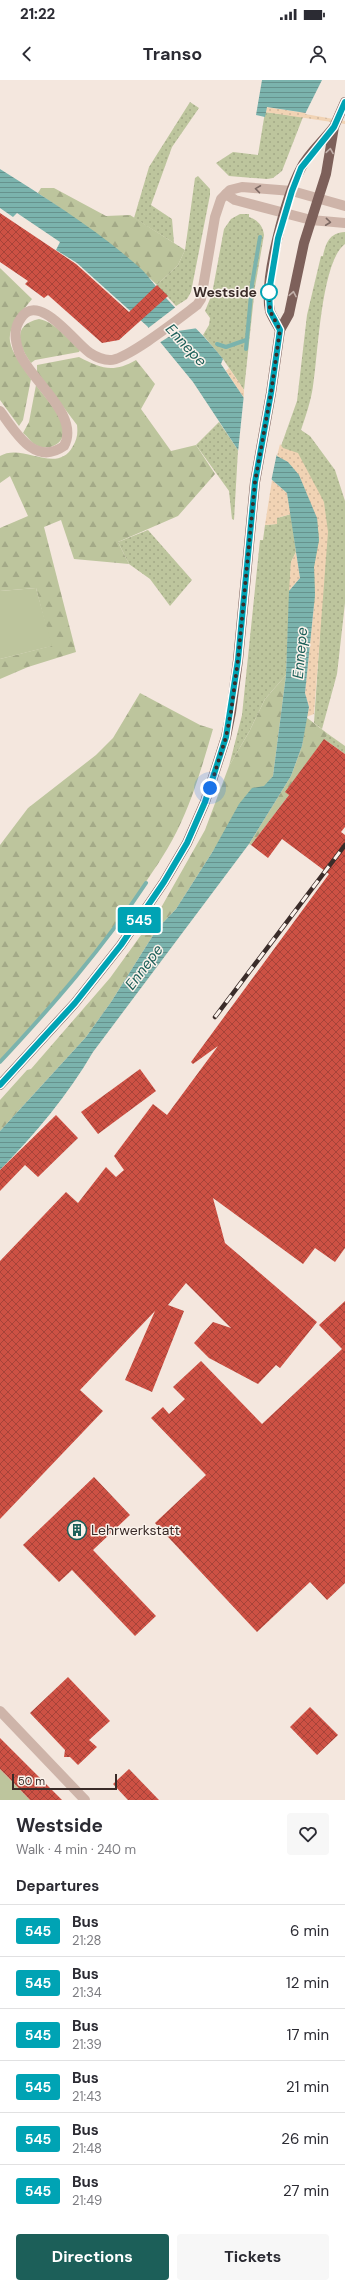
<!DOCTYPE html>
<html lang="en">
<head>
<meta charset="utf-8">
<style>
	:root { --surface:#fff; --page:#f7f7f7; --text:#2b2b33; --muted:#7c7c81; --line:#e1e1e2; --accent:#1c5f59 }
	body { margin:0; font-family:"DM Sans",sans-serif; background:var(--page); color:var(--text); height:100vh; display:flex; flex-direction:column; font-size:15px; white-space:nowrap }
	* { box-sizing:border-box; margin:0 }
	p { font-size:13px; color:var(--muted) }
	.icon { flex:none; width:22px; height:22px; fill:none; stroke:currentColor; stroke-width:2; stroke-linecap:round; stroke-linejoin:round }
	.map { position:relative; height:1720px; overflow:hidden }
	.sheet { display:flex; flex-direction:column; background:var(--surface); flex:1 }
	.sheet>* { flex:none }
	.badge { padding:0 8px; border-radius:3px; font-size:14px; line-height:26px }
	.scale { position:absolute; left:12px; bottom:10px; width:105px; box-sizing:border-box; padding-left:4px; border:2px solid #3a2c29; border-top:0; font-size:11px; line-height:14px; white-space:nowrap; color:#3a2c29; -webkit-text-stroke:3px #fbf2eb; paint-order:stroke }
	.you { position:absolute; width:20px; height:20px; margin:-10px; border:3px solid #fff; border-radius:50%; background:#1a73e8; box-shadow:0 0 0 6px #1a73e833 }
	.map>.badge { position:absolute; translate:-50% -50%; box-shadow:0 0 0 2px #fff }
	h2 { padding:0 16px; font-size:15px; line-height:36px }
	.round { display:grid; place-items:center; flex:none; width:42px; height:42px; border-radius:4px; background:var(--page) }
	.head { display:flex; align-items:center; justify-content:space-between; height:68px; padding:0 16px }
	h1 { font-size:19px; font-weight:700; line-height:30px }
	.action { display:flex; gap:8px; margin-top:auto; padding:8px 16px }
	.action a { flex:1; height:46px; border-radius:4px; background:var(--accent); color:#fff; font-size:16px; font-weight:700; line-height:46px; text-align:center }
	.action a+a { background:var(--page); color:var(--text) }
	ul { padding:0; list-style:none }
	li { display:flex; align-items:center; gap:12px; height:52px; padding:0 16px; border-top:1px solid var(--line) }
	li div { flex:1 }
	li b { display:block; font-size:15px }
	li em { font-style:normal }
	li .badge { min-width:44px; font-weight:700; text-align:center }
	.status { display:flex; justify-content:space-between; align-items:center; height:28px; padding:0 20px; background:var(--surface); direction:ltr }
	.status svg { height:11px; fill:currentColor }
	header { display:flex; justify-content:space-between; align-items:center; height:52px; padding:0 16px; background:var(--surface); font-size:18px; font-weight:700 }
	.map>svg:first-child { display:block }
	.grass { fill:url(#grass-dots) }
	.forest { fill:url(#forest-firs) }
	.sand { fill:url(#sand-dots) }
	.green { fill:#bdc59d }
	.water { fill:url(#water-rules) }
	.pier { fill:#f4e7de }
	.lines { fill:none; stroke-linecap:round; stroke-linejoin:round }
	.stream { stroke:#7bb3ad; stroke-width:4 }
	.building { fill:url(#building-cross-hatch) }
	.minor { stroke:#ceb4a9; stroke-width:10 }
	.major { stroke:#7d605a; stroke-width:10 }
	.rail-casing { stroke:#3a2c29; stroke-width:4.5 }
	.rail { stroke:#fbf2eb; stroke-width:3; stroke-dasharray:9; stroke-linecap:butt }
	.oneway { stroke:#c2b0aa }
	.oneway2 { stroke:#7d6963 }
	.line-casing { stroke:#fff; stroke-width:9 }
	.line { stroke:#00a3b4; stroke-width:6 }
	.walk { stroke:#3a2c29; stroke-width:4; stroke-dasharray:0 7.2 }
	.stop-dot { fill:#fff; stroke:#00a3b4; stroke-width:2 }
	.labels { text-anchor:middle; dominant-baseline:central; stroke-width:3; stroke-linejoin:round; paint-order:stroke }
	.stop-label { font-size:14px; font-weight:bold; fill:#3a2c29; stroke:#fbf2eb; text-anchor:end }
	.poi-label { font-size:14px; fill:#3a2c29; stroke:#fbf2eb; text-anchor:start }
	.water-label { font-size:15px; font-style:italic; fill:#1c5f59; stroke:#fbf2eb }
</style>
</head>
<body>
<div class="status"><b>21:22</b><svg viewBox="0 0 49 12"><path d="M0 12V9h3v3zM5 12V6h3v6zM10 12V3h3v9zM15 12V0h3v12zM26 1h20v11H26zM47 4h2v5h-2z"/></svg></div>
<header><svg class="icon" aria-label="back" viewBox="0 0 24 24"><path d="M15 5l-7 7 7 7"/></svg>Transo<svg class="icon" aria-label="person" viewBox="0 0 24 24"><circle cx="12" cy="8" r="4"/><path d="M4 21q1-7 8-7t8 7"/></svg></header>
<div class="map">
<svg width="345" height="1720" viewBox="0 0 345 1720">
	<defs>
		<pattern id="grass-dots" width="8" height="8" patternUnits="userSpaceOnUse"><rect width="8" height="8" fill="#bdc59d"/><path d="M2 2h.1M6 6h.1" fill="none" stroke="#a3a987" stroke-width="1.8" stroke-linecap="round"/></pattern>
		<pattern id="forest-firs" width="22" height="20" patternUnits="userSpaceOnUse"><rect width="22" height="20" fill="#bdc59d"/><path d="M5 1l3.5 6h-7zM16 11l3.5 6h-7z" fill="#a3a987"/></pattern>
		<pattern id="sand-dots" width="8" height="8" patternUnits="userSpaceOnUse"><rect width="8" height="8" fill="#f1d3b4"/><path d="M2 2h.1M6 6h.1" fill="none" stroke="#cfb59b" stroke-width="1.8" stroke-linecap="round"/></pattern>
		<pattern id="water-rules" width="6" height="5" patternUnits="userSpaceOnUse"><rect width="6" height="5" fill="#7bb3ad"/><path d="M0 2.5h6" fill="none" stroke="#66928d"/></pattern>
		<pattern id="building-cross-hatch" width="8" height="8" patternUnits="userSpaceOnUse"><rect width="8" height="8" fill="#cd5144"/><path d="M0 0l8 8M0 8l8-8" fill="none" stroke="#a74339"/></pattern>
	</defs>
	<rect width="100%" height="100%" fill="#f4e7de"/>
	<!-- grass -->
	<g class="grass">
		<path d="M190 22 199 28 172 67 151 125 172 139 174 163 134 138 149 87Z"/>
		<path d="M265 32 303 37 282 91 273 98 267 99 229 96 216 83 233 72 258 75Z"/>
		<path d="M198 96 210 109V115L191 212 187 219 176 226 157 205 178 185 185 170 195 98Z"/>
		<path d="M240 134H249V137C258 140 263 146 264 155L255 207 244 310 223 279 203 255 209 245 210 238 205 231 212 214 224 149 231 139Z"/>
		<path d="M345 152V164C321 181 318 276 313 306 311 321 306 335 301 350L310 356 335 390 345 421V523L337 594 322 649 314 643 320 553 281 366 297 321 307 235 321 176H323C326 163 329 153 345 152Z"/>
		<path d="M219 342 238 370 234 440 232 439 229 411 196 365Z"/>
		<path d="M291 434 296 472 291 482 286 595 265 619 249 652 229 686 242 635 260 460H263L265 445 276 444 277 438Z"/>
		<path d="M148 450 192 500 170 526 150 499 129 484 118 462Z"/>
		<path d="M328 654 345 666V674L324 659Z"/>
	</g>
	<!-- forest -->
	<g class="forest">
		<path d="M41 108H54L106 136 130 135 185 170 178 185 157 205C121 170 79 141 38 113Z"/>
		<path d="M0 188 32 219C2 256 3 259 31 299L23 340 19 346 0 320Z"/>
		<path d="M39 239C55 242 68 259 80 270L79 272 35 280 31 283C19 266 11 245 39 239Z"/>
		<path d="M79 277C102 289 113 293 136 280L155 304 141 329 171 371 196 365 215 394 178 436 118 462 129 484 74 479 61 440 44 447 76 572 28 587 0 599V579L51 566 36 508 0 511V448L28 436 10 396 0 403V376C23 362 57 396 73 366 77 359 78 354 77 345L37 292V285Z"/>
		<path d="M36 305C45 318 59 331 63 347 67 364 47 373 34 364 30 361 27 356 23 353L29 342Z"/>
		<path d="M286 595 273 696 213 771 176 829 157 849 111 922 86 957 0 1051V1020L27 990 31 989 110 898 162 826 205 750 229 686 249 652 265 619Z"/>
		<path d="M140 613 200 645 213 649C203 683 193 719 177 751 165 775 151 794 137 815 96 874 49 927 0 980V765L28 728 96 675 113 658Z"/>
		<path d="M306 637 328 654 286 712 289 715 251 765 249 764 291 696 302 666Z"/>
	</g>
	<!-- sand -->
	<g class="sand">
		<path d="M266 27 345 39V44L265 32Z"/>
		<path d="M229 288 244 310V318L226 291Z"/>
		<path d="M280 364 283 368 298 373 324 422 328 452 314 634 306 637 309 627 305 613 315 515 314 487 319 460 317 438 277 376Z"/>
		<path d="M272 400 287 413 291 434 277 438V444L265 445Z"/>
		<path d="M296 472 300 498 289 511 291 482Z"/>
	</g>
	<!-- green -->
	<g class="green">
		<path d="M36 508 52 566 0 579V511Z"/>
		<path d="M0 1689 30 1720H0Z"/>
	</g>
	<!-- water -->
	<g class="water">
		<path d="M262 0H345V39L267 27 265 37 256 35Z"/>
		<path d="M0 89C48 119 97 150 139 187 150 197 157 209 167 219 186 239 206 257 223 279L221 284 244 318 277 376 288 382 299 395 317 438 319 460 314 487 315 515 305 613 309 627 302 666 291 696 249 764 93 972C68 1015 35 1054 0 1090V1051L86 957 111 922 157 849 176 829 213 771 239 724 252 708 264 706 273 696 286 595 289 511 300 498 287 413 238 370 193 302 147 246 77 183 56 170 60 162 17 133 13 137 0 128Z"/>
	</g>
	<!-- pier -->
	<g class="pier">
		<path d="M322 0H345V41L305 34Z"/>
		<path d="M177 226 198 248 178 251 159 263 147 249Z"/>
		<path d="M244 314 277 373 271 402 238 372Z"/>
	</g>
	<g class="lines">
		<!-- stream -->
		<g class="stream">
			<path d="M217 264 226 267 246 260"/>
			<path d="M246 269 252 204 260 157"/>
			<path d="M0 982C53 925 103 868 146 803"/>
		</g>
	</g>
	<!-- building -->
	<g class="building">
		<path d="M0 133 76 184 129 232 157 205 168 216 119 260 102 263 48 215 44 218 25 204 28 201 0 182Z"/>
		<path d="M324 659 345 674V747L341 752 345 755V1168L335 1182 315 1168 303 1184 213 1118 225 1163 317 1242 280 1288 276 1285 258 1304 209 1278 194 1263 213 1242 231 1248 186 1203 168 1225 184 1231 152 1312 125 1300 155 1231 80 1310 103 1331 0 1439V1181L66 1112 78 1123 106 1087 116 1097 124 1090 114 1076 153 1024 167 1035 218 966 193 984 191 982 329 794 282 759 268 778 251 765 289 715 285 712Z"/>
		<path d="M140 989 156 1011 98 1054 81 1032Z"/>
		<path d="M56 1035 78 1058 38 1097 25 1085 0 1111V1090Z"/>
		<path d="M345 1221V1503L327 1520 310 1502 257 1552 155 1443 206 1395 151 1338 163 1327 169 1334 185 1319 173 1307 201 1281 262 1344 342 1269 319 1245Z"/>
		<path d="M94 1397 130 1435 93 1470 156 1536 135 1556 72 1490 59 1502 23 1465Z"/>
		<path d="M68 1597 110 1641 89 1660 97 1667 78 1685 70 1677H64L65 1670 30 1633Z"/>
		<path d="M310 1627 338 1655 317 1675 290 1647Z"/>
		<path d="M0 1658 62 1720H30L8 1697 0 1689Z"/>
		<path d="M129 1689 159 1720H128L113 1704Z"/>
	</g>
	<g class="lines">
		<!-- minor -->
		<g class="minor">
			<path d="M226 114 235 120 311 140 345 143"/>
			<path d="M0 331C15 351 34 387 64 366 81 335 29 299 19 272 15 260 13 249 21 238 39 211 75 263 90 273 96 277 103 280 110 280 127 280 181 237 197 225L201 219 215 137 221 119 230 110 242 107 292 111 345 126"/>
			<path d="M0 1631 85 1720"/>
		</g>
		<!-- major -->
		<g class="major">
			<path d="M280 250C277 244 272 237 270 231 263 201 286 116 301 88 308 74 323 61 333 48"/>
			<path d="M0 1005 75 923 121 865 164 802 187 763 205 722 226 657 231 632 238 580 255 402 271 313 280 250 289 234 304 163 326 94 334 47 345 22"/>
		</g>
		<!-- rail casing -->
		<g class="rail-casing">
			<path id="rail" d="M215 937 345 765"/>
		</g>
		<!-- rail -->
		<use href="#rail" class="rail"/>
	</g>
	<!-- one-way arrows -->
	<defs><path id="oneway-chevron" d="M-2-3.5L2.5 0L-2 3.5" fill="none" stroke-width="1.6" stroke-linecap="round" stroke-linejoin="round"/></defs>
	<g class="oneway">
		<use href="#oneway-chevron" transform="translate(330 71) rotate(-81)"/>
		<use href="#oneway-chevron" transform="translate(293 214) rotate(-79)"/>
	</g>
	<g class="oneway2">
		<use href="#oneway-chevron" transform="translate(258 109) rotate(-172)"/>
		<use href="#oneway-chevron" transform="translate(328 142) rotate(6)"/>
	</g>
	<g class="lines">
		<!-- line casing -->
		<g class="line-casing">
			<path id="line" d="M0 1005 75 923 121 865 164 802 187 763 205 722 226 657 238 580 255 402 271 313 280 250 270 231 269 212 278 158 292 111 301 88 334 47 345 22"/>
		</g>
		<!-- line -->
		<use href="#line" class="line"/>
		<!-- walk -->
		<path class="walk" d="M210 708 226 657 231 632 238 580 255 402 271 313 280 250 270 231 269 212"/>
	</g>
	<!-- icons -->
	<defs>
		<g id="building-ring" transform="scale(1)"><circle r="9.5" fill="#fbf2eb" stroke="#1c5f59" stroke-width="1.5"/><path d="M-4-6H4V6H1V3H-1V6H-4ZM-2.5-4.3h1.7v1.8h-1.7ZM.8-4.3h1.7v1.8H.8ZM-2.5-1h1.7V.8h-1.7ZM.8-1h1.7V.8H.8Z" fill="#1c5f59"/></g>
	</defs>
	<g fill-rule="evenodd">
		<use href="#building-ring" x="77" y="1450"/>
	</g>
	<!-- markers -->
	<circle class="stop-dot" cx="269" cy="212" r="8"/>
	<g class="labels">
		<!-- stop labels -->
		<g class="stop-label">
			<text x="257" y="212">Westside</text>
		</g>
		<!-- poi labels -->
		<g class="poi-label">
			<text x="91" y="1450">Lehrwerkstatt</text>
		</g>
		<!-- water labels -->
		<g class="water-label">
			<text transform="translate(186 265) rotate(47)">Ennepe</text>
			<text transform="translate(300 573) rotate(-85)">Ennepe</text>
			<text transform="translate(144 887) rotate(-53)">Ennepe</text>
		</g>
	</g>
</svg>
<div class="scale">50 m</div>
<div class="you" style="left:210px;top:708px"></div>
<b class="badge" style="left:139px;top:840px;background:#00a3b4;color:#fff">545</b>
</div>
<section class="sheet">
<div class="head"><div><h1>Westside</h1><p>Walk · 4 min · 240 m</p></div><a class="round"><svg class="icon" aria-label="heart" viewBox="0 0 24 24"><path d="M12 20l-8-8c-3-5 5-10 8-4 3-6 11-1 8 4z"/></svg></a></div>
<h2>Departures</h2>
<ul>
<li><span class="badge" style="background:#00a3b4;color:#fff">545</span><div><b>Bus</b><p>21:28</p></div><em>6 min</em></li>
<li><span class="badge" style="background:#00a3b4;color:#fff">545</span><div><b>Bus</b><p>21:34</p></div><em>12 min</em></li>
<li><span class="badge" style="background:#00a3b4;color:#fff">545</span><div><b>Bus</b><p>21:39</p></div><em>17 min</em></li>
<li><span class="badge" style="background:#00a3b4;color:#fff">545</span><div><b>Bus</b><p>21:43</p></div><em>21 min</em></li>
<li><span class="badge" style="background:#00a3b4;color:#fff">545</span><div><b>Bus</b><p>21:48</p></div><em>26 min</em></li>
<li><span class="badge" style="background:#00a3b4;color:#fff">545</span><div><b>Bus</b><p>21:49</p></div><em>27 min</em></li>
</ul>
<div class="action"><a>Directions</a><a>Tickets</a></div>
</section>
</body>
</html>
